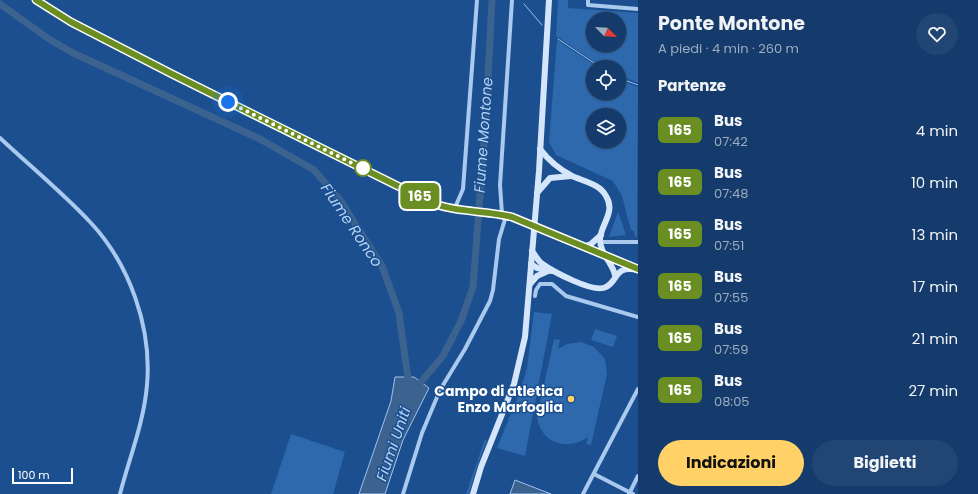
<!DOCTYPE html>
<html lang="it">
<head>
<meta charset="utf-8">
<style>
	:root { --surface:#143b6b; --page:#214673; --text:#f1f3f6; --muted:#9dadc1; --line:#33557e; --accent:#ffd166 }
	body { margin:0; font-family:Poppins,sans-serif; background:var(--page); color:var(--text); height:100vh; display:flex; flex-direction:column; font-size:15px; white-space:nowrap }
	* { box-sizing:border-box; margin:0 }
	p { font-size:13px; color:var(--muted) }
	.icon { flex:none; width:22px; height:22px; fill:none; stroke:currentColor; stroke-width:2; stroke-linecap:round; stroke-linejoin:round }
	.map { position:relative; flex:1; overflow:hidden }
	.details { display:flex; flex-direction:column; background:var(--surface); width:340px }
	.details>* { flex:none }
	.badge { padding:0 8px; border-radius:6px; font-size:14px; line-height:26px }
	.needle { width:26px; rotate:114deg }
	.fabs { position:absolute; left:586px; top:12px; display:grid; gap:8px }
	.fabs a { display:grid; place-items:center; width:40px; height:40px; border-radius:50%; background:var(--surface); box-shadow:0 1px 3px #0004,0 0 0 1px var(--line); font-size:20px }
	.scale { position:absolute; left:12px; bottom:10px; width:61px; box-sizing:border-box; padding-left:4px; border:2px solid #fff; border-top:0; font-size:11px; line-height:14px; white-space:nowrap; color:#fff; -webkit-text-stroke:3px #1b4f8f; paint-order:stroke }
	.you { position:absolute; width:20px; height:20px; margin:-10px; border:3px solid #fff; border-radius:50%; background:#1a73e8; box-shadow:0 0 0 6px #1a73e833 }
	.map>.badge { position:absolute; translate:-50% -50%; box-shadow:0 0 0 2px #fff }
	h2 { padding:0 20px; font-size:15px; line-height:36px }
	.round { display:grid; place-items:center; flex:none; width:42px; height:42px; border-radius:21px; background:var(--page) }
	.headline { display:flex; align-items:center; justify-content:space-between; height:68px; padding:0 20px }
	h1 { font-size:19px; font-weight:700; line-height:30px }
	.primary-button { display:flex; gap:8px; margin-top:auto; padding:8px 20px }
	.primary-button a { flex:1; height:46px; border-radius:24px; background:var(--accent); color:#111; font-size:16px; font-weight:700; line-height:46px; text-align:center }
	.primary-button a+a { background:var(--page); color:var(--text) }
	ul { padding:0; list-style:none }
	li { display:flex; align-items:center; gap:12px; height:52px; padding:0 20px }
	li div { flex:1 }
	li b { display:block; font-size:15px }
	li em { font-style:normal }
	li .badge { min-width:44px; font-weight:700; text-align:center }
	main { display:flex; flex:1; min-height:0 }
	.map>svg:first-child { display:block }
	.green { fill:#2e69ad; fill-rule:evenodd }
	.water { fill:#3c6290; stroke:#9cc4f0 }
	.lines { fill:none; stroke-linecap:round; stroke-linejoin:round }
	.stream { stroke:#9cc4f0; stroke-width:1 }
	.river { stroke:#3c6290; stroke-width:7 }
	.street { stroke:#a9c9ee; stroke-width:4 }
	.secondary { stroke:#d6e6fa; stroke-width:6 }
	.secondary-bridge { stroke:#d6e6fa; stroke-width:6 }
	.line-casing { stroke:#fff; stroke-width:9 }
	.line { stroke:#6b8e23; stroke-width:6 }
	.walk { stroke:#fff; stroke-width:4; stroke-dasharray:0 7.2 }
	.stop-dot { fill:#fff; stroke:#6b8e23; stroke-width:2 }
	.poi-dot { fill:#ffd166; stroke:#1b4f8f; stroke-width:1.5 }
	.labels { text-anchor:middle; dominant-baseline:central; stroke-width:3; stroke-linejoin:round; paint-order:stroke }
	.poi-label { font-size:14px; font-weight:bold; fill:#fff; stroke:#1b4f8f; text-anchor:end }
	.water-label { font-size:15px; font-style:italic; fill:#b5d3f5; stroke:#1b4f8f }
</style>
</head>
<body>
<main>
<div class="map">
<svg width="638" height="494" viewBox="0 0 638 494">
	<rect width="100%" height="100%" fill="#1b4f8f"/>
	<!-- green -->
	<g class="green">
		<path d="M558 0H568V8L638 13V83L619 75V67H602L556 36ZM593 19H619V45H593Z"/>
		<path d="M557 40 597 67H593V93H619V80L638 87 637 237H635L634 231 631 230 622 196 613 181 556 155 549 142ZM593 115H619V141H593Z"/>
		<path d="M618 212 626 235 609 237Z"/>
		<path d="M534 312 552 314 525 456 497 448 520 391 527 368Z"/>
		<path d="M595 329 617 336 613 347 591 340Z"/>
		<path d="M554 339 560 340 558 349 567 344 581 342 594 347 605 359 607 374 591 445 586 444 588 437C567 452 540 443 537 416Z"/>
		<path d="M291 434 345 452 333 494H271Z"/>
		<path d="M485 439 487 440 477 466 469 494H466Z"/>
	</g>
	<!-- water -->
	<g class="water">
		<path d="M395 377H414L429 388 403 440 385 494H359L391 401Z"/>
		<path d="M515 480 551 494H510Z"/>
	</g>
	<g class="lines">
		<!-- stream -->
		<g class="stream">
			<path d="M524 4 542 25"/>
			<path d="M558 39 600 67"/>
			<path d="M619 78 638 85"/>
		</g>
		<!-- river -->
		<g class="river">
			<path d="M0 4 49 39 73 53 260 139 314 170 340 200 382 266 399 313 409 386"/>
			<path d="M415 389 443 356 461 321 473 287 486 117 492 0"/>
		</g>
		<!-- street -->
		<g class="street">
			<path d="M588 0V5L638 9"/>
			<path d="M0 138C30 166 63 193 91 223 130 265 152 328 147 385 144 422 129 459 120 494"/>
			<path d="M454 210 463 189 477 0"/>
			<path d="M502 214 500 185 512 0"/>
			<path d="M603 242H638"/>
			<path d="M535 296 536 290 540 284H552L566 296 638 317"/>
			<path d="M594 474 633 494"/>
			<path d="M403 494 422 433 440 390 465 349 490 301 493 290 499 239 506 216"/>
			<path d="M583 494 638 389"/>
			<path d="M629 494 638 476"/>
		</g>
		<!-- secondary -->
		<g class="secondary">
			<path d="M36 0 81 28 172 74 432 203C463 215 496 210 527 223"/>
			<path d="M540 149C549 161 559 169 572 176 583 181 600 184 606 196 616 212 601 224 600 239 600 254 612 262 615 275"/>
			<path d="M537 193 550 178 571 176"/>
			<path d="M542 229 633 267"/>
			<path d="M583 247 591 244 601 235"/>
			<path d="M532 251C535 255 537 259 541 263 552 271 594 294 606 287 619 281 613 265 638 270"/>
			<path d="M531 264 537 268 552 271"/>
			<path d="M530 284 537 276 548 271"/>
			<path d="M473 494 481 467 514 384 525 337 539 171 549 0"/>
		</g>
		<!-- secondary-bridge -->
		<path class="secondary-bridge" d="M527 223 542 229"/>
	</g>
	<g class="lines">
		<!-- line casing -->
		<g class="line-casing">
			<path id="line" d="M36 0 71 22 172 74 432 203C458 213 485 210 512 217L638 269"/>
		</g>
		<!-- line -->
		<use href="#line" class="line"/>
		<!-- walk -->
		<path class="walk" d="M228 102 366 170 363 168"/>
	</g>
	<!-- markers -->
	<circle class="stop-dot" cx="363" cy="168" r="8"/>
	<circle class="poi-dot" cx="571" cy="399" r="4"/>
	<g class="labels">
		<!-- poi labels -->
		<g class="poi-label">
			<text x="563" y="391">Campo di atletica<tspan x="563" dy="16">Enzo Marfoglia</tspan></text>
		</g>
		<!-- water labels -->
		<g class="water-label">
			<text transform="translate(483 135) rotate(-86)">Fiume Montone</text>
			<text transform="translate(352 225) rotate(56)">Fiume Ronco</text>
			<text transform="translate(393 444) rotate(-71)">Fiumi Uniti</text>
		</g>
	</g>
</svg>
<div class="fabs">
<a><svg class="needle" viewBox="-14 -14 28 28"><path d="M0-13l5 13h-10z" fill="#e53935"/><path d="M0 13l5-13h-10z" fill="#9dadc1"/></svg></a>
<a><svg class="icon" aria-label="locate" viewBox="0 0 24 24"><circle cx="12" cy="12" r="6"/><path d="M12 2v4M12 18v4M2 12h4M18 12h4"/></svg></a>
<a><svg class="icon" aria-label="layers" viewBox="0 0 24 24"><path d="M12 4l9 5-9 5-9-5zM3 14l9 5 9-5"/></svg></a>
</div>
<div class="scale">100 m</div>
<div class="you" style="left:228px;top:102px"></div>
<b class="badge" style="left:420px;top:196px;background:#6b8e23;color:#fff">165</b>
</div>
<section class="details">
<div class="headline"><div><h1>Ponte Montone</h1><p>A piedi · 4 min · 260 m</p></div><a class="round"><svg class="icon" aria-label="heart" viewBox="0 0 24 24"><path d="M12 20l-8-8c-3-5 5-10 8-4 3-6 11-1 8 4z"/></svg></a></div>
<h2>Partenze</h2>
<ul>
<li><span class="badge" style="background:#6b8e23;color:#fff">165</span><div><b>Bus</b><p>07:42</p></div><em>4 min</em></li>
<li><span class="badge" style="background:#6b8e23;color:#fff">165</span><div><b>Bus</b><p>07:48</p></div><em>10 min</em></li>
<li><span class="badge" style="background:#6b8e23;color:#fff">165</span><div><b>Bus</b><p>07:51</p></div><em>13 min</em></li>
<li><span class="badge" style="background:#6b8e23;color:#fff">165</span><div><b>Bus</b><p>07:55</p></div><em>17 min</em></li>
<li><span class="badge" style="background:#6b8e23;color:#fff">165</span><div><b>Bus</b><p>07:59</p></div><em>21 min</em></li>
<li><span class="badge" style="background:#6b8e23;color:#fff">165</span><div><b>Bus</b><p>08:05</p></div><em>27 min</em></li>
</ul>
<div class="primary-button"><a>Indicazioni</a><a>Biglietti</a></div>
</section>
</main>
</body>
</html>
